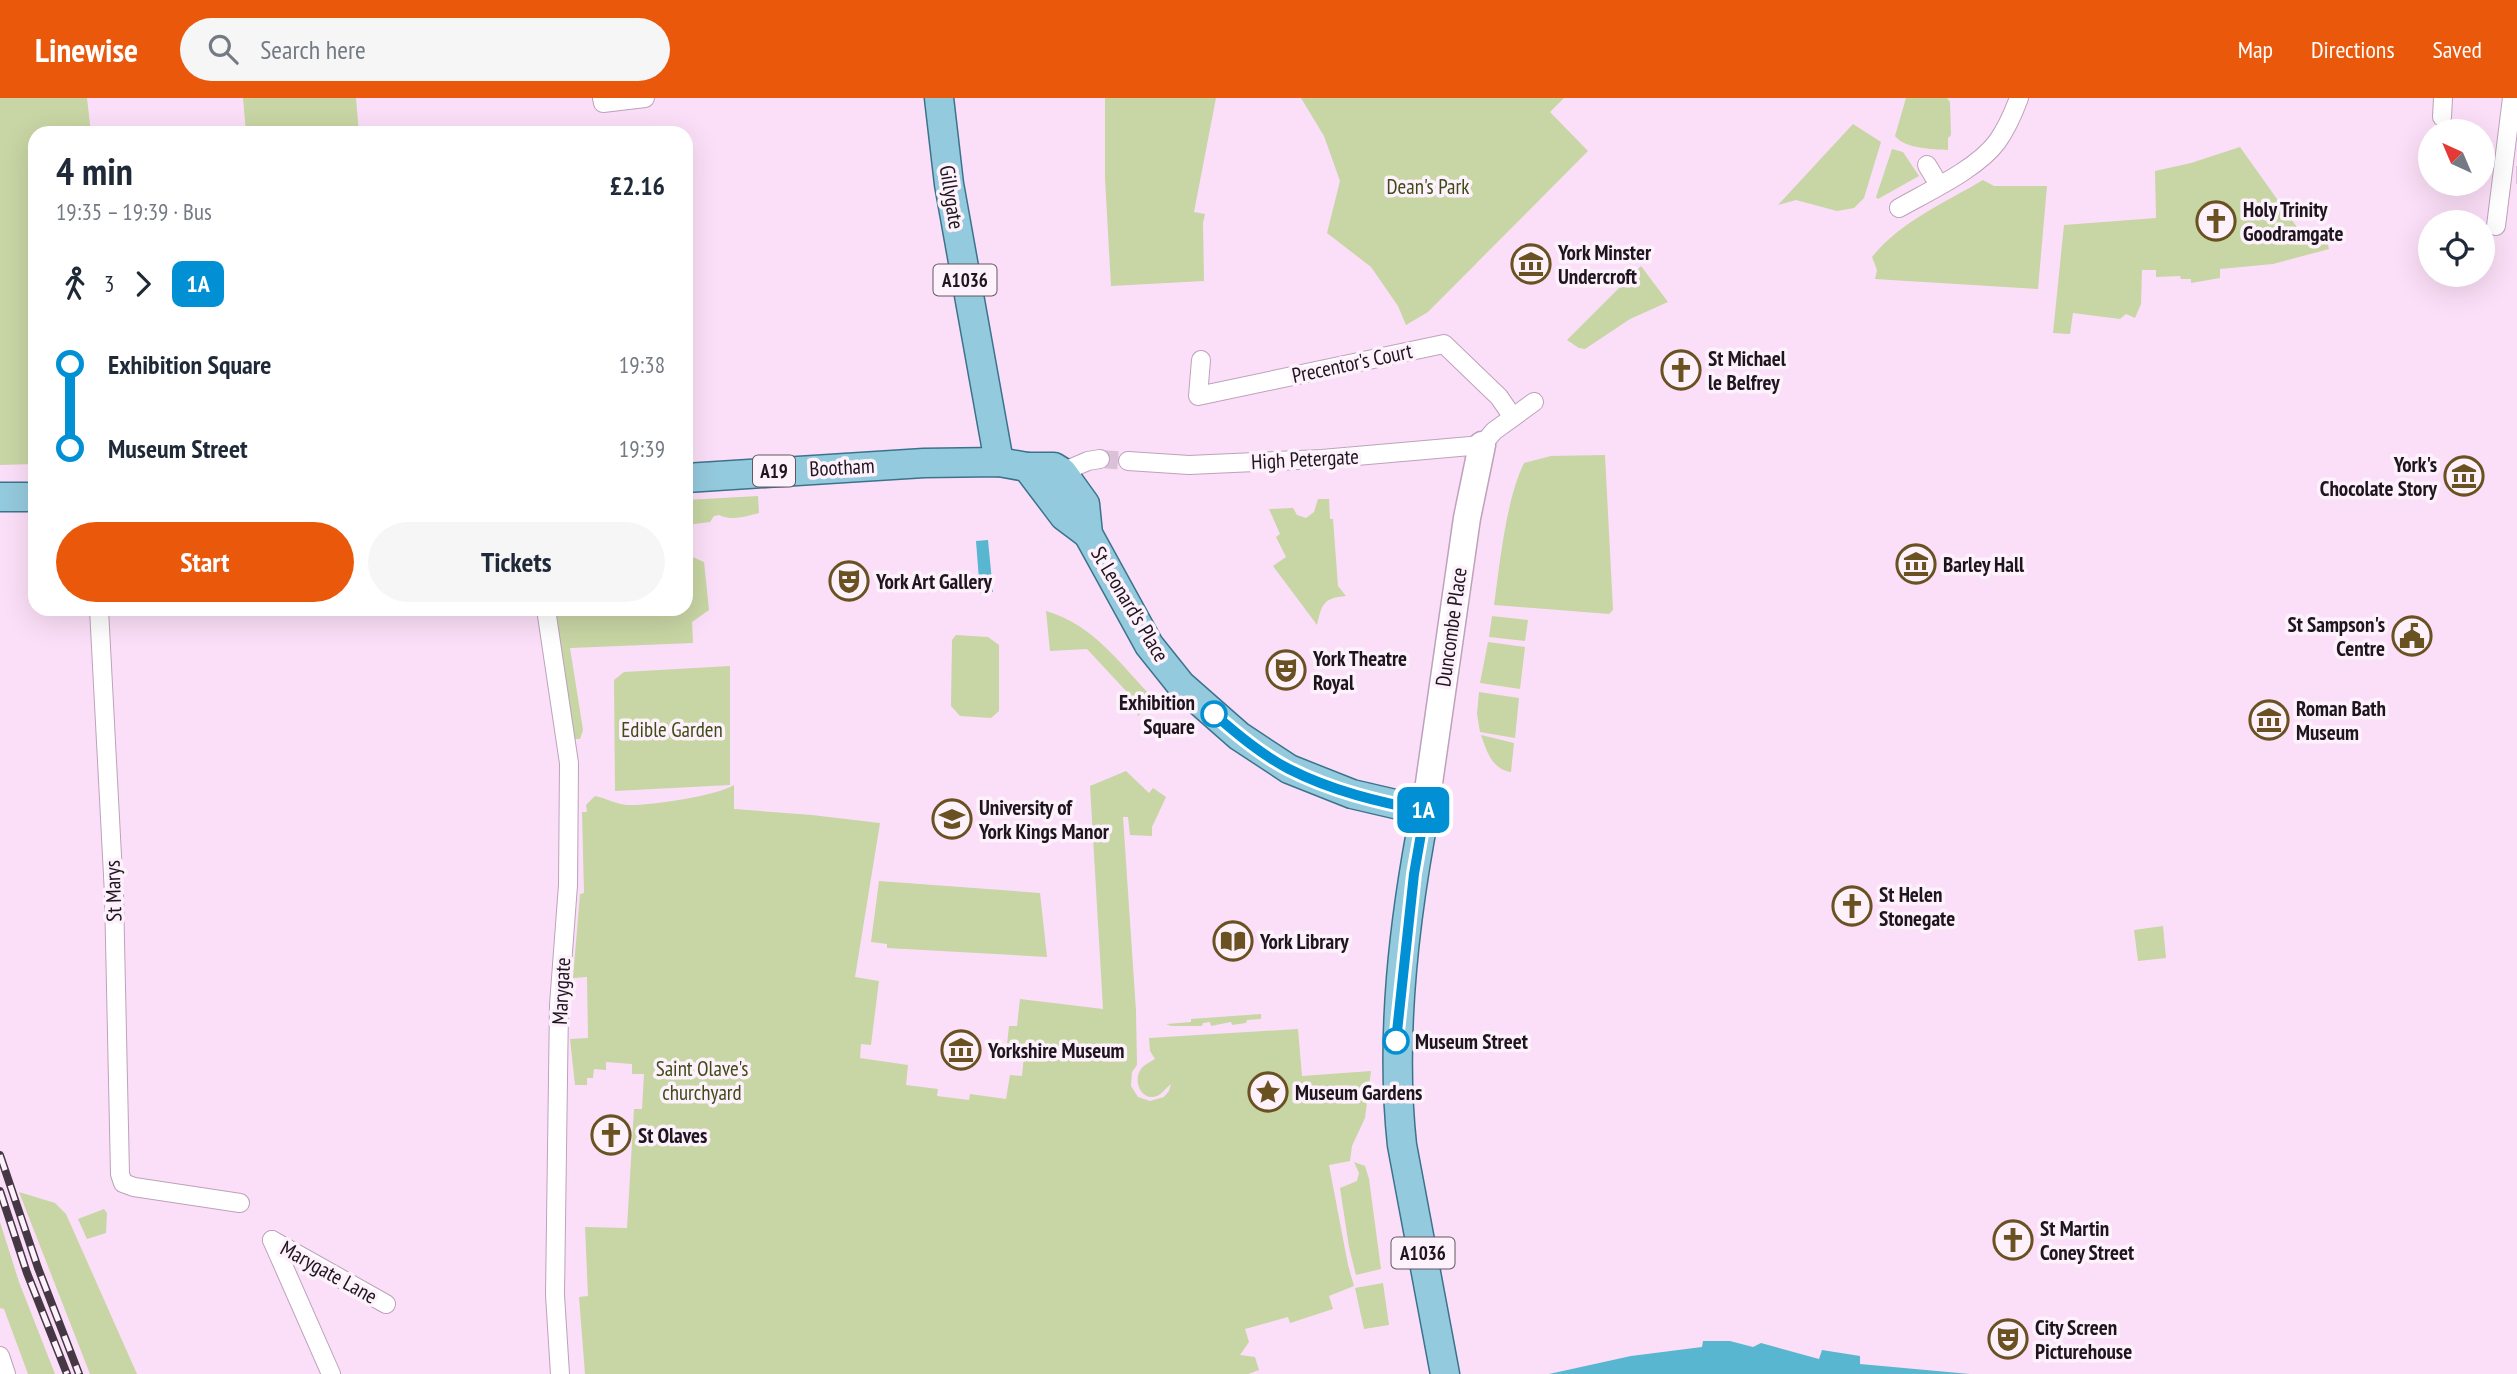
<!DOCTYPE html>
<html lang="en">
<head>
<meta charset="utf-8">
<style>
	:root { --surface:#fff; --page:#f6f6f7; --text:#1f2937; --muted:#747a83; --accent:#ea580c }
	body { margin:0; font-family:"PT Sans Narrow",sans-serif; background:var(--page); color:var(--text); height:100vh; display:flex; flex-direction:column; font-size:26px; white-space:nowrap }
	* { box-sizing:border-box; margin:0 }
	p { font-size:23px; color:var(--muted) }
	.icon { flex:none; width:38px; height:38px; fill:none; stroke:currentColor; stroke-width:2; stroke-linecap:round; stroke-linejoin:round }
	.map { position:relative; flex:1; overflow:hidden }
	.details { position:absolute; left:28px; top:28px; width:665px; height:490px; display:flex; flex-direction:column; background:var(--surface); border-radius:21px; box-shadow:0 7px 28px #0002 }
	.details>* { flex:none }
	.badge { padding:0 14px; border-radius:10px; font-size:24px; line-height:46px }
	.needle { width:46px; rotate:316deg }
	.controls { position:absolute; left:2418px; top:21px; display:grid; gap:14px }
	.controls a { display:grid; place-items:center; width:77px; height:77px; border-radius:50%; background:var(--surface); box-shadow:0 7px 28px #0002; font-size:35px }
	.map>.badge { position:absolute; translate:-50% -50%; box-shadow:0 0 0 4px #fff }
	.legs { display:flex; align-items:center; gap:10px; height:77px; padding:0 28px; font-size:23px }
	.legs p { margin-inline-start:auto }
	.headline { display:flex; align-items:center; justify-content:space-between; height:119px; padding:0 28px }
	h1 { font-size:38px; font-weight:700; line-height:52px }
	.primary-button { display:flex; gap:14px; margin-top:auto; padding:14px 28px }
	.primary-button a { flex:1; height:80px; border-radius:42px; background:var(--accent); color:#fff; font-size:28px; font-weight:700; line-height:80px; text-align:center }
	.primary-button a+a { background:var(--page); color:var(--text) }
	ul { padding:0 28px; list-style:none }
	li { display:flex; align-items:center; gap:24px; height:84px; font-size:26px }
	li i { display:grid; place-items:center; width:10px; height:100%; margin:0 9px; background:currentColor }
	li i::after { content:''; width:18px; height:18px; margin:-9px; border:5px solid; border-radius:50%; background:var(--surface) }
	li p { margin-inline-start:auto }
	li:first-child i { background:linear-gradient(#0000 50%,currentColor 0) }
	li:last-child i { background:linear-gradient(currentColor 50%,#0000 0) }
	header { display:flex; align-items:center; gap:42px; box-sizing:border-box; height:98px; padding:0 35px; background:var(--accent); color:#fff }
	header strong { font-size:33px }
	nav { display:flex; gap:38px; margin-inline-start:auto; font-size:24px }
	.search { width:490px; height:63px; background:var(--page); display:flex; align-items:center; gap:18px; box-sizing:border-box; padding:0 24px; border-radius:38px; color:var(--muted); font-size:26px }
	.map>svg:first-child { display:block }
	.green { fill:#c8d5a4 }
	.water { fill:#58b6d0 }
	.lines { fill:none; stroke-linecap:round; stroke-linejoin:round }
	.street-tunnel { stroke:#dac1d7; stroke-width:18; stroke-dasharray:18 9; stroke-linecap:butt }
	.street-casing { stroke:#bda2bb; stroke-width:20 }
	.secondary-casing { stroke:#bda2bb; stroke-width:29 }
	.primary-casing { stroke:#3c738c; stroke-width:31 }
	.street { stroke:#fff; stroke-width:18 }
	.secondary { stroke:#fff; stroke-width:26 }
	.primary { stroke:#94cadd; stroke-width:28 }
	.rail-casing { stroke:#453844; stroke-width:8 }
	.rail { stroke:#fdf2fc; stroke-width:5; stroke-dasharray:16; stroke-linecap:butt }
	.line-1-casing { stroke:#fff; stroke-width:16 }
	.line-1 { stroke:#0090d3; stroke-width:10 }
	.stop-1-dot { fill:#fff; stroke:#0090d3; stroke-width:3.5 }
	.labels { text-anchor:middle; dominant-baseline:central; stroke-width:7; stroke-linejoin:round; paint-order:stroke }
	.shield { fill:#fdf2fc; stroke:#625761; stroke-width:2 }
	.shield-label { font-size:19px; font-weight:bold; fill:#1f151e }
	.park-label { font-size:21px; fill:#3f4a16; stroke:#fdf2fc }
	.street-label { font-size:21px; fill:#1f151e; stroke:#fdf2fc }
	.poi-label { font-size:21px; font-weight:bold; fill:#1f151e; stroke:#fdf2fc; text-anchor:start }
	.stop-label { font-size:21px; font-weight:bold; fill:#1f151e; stroke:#fdf2fc; text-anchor:end }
</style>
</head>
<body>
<header>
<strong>Linewise</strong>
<div class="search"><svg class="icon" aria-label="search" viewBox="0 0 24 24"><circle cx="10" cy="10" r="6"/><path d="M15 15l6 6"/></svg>Search here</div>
<nav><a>Map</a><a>Directions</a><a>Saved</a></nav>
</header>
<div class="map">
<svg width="2517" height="1276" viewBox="0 0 2517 1276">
	<rect width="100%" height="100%" fill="#fbdff8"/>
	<!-- green -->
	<g class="green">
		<path d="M0 0H87L91 35H35V366L0 367Z"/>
		<path d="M243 0H356L359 35H246Z"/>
		<path d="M1105 0H1216L1194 114 1205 116 1203 125 1204 183 1111 188 1105 81Z"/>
		<path d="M1301 0H1564L1550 14 1588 53 1428 214 1406 227 1398 208 1371 169 1327 135 1340 83 1324 38Z"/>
		<path d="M1906 0H1947L1950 4 1951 37 1948 40V52C1933 51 1905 51 1895 38Z"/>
		<path d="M1853 26 1881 44 1864 100 1854 110 1837 113 1796 102 1778 107Z"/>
		<path d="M2240 49 2309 146 2326 139 2329 151 2273 166 2220 171V180L2191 185V181H2181L2180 178 2156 179V172H2142L2141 206 2135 220 2126 216 2120 221 2073 215 2070 236 2053 235 2064 127 2156 120 2155 73 2191 65Z"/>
		<path d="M1892 51 1903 54 1919 78 1878 101 1876 99Z"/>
		<path d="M1983 82 1994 88H2047L2038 191 1875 181 1877 172 1872 159C1900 124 1944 105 1983 82Z"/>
		<path d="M1641 168 1668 204 1630 221 1585 251 1579 250 1567 242Z"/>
		<path d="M1605 357 1613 512 1609 516 1494 507C1500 464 1506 402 1524 365L1551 358Z"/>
		<path d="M758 398 759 415C744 419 732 423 719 417L714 418 710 424 686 427V402Z"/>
		<path d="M1318 401H1329L1330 421H1333L1338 488 1346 498C1323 500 1322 506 1317 527L1273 468 1286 459 1276 439 1280 436 1269 411 1293 410 1297 417 1306 420 1314 414Z"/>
		<path d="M686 456 704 464 709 512 692 524 693 545 570 550 583 632 580 641H574L555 511H686Z"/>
		<path d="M1046 513C1095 527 1121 568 1155 602L1138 618 1127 594 1087 551 1050 553Z"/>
		<path d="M1492 518 1528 522 1525 543 1489 539Z"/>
		<path d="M956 537 988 539 999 547V613L991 620 960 618 951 608 952 542Z"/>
		<path d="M1488 544 1525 549 1520 591 1480 585Z"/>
		<path d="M730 568V687L615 693 614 582 624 574Z"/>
		<path d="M1479 594 1519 600 1515 640 1480 634 1477 616Z"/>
		<path d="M1481 637 1514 645 1511 674C1492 671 1487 654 1481 637Z"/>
		<path d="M1126 673 1149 695 1153 690 1166 699 1152 729V738L1130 737 1128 719H1123L1136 913 1137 967 1132 974 1131 988 1138 999 1150 1003 1164 999 1169 993 1171 986C1167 989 1163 994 1159 997 1142 1006 1132 983 1141 971 1145 966 1150 964 1155 961L1150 953 1149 940 1298 931 1302 978 1371 973 1365 1020 1352 1048 1350 1063 1329 1067 1348 1167 1354 1188 1329 1198 1333 1211 1290 1225 1288 1219 1245 1231 1249 1244 1240 1257 1255 1259 1259 1272 1248 1276H585L579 1199 588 1198 585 1129 627 1130 634 1011H642L644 976H632V966L606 964V972L594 971 593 980H587V987H575L570 941 588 940 587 879 573 880 580 796 584 795 582 714H587L586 707 595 698C605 700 616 706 627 707 648 708 717 698 734 687V711L812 717 880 725 855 879 879 883 871 947 861 946 860 960 908 967 906 987 938 991 937 998 969 1002 970 996 1006 1001 1010 977 1022 978 1024 958 1006 955 1009 928H1017L1020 901 1103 911 1090 688Z"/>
		<path d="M879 783 1040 795 1047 859 887 850V846L871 844Z"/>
		<path d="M2163 828 2166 860 2138 863 2134 832Z"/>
		<path d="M1261 916V921L1247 922 1246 925 1232 927 1231 924 1211 928 1210 924 1203 925 1202 928H1171L1166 926 1191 924V921Z"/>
		<path d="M1354 1064 1365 1068 1369 1081 1381 1171 1356 1177 1349 1149 1340 1090 1357 1083 1359 1075Z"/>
		<path d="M19 1094 55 1105 66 1116 137 1276H90Z"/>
		<path d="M104 1111 107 1115 106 1135 87 1141 78 1121Z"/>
		<path d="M0 1124 19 1184 55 1276H28L4 1211 0 1210Z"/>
		<path d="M1383 1185 1389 1227 1364 1231 1355 1190Z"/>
	</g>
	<!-- water -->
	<g class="water">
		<path d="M988 442 993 494 980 495 976 443Z"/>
		<path d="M1703 1243H1730L1753 1249 1761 1245 1819 1261 1822 1252 1860 1258V1266L1970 1276H1549L1631 1258 1702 1249Z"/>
	</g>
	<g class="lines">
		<!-- street-tunnel -->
		<g class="street-tunnel">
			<path d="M2516 77H2517"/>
			<path d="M1100 361 1128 363"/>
		</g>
		<!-- street casing -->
		<g class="street-casing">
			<g id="street">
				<path d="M602 0 603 5 645 0"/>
				<path d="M2442 19 2443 0"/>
				<path d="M1927 67 1939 87"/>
				<path d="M1899 110C1929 93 1977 71 1997 44 2007 30 2013 16 2019 0"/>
				<path d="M2496 128 2512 0"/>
				<path d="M1201 262 1198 298 1444 246 1499 299 1512 318"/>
				<path d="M1128 363 1189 367 1322 361 1482 347 1494 333 1534 304"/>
				<path d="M1062 374 1088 363 1100 361"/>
				<path d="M99 511 114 796 120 1076 123 1085 134 1089 240 1105"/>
				<path d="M546 511 569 665 568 787 559 907 555 1197 560 1276"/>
				<path d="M272 1142 331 1276"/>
				<path d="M272 1142 386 1206"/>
				<path d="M0 1258 6 1276"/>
			</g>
		</g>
		<!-- secondary casing -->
		<g class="secondary-casing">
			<path id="secondary" d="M1425 713 1467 420 1482 347"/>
		</g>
		<!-- primary casing -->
		<g class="primary-casing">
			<g id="primary">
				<path d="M939 0 949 86 999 364"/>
				<path d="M1027 369 1064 418 1088 436"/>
				<path d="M686 380 924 365 999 364 1027 369H1054L1062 374 1085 406 1088 436 1149 547 1181 587 1239 638 1289 671 1352 696 1425 713C1404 821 1390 937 1402 1047L1445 1276"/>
				<path d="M0 399H35"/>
			</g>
		</g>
		<!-- street -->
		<use href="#street" class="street"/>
		<!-- secondary -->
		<use href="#secondary" class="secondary"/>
		<!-- primary -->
		<use href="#primary" class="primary"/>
		<!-- rail casing -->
		<g class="rail-casing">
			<g id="rail">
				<path d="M0 1057 38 1170 79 1276"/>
				<path d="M0 1093 27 1175 67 1276"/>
			</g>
		</g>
		<!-- rail -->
		<use href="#rail" class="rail"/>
	</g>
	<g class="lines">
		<!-- line-1 casing -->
		<g class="line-1-casing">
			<path id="line-1" d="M1214 616C1237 636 1262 657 1289 671 1332 693 1379 704 1425 713L1414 776 1396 943"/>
		</g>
		<!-- line-1 -->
		<use href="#line-1" class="line-1"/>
	</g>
	<!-- icons -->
	<defs>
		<g id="church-ring" transform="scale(2.0125)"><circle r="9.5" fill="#fdf2fc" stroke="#695121" stroke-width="1.5"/><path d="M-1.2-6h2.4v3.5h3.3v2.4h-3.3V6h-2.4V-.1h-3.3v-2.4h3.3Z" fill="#695121"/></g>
		<g id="museum-ring" transform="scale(2.0125)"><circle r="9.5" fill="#fdf2fc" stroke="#695121" stroke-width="1.5"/><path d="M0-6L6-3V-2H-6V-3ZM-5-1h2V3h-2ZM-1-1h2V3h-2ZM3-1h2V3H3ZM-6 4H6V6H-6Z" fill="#695121"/></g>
		<g id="theatre-ring" transform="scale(2.0125)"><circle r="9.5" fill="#fdf2fc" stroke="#695121" stroke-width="1.5"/><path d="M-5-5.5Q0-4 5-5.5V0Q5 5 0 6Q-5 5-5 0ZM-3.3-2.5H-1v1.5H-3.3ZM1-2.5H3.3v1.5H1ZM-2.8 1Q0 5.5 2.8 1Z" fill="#695121"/></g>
		<g id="civic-ring" transform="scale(2.0125)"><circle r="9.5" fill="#fdf2fc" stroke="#695121" stroke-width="1.5"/><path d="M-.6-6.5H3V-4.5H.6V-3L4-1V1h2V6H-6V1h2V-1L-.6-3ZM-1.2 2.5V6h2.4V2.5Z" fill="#695121"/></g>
		<g id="university-ring" transform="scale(2.0125)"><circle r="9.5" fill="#fdf2fc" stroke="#695121" stroke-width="1.5"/><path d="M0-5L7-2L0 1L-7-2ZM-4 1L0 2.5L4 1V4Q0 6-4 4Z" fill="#695121"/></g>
		<g id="library-ring" transform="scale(2.0125)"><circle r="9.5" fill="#fdf2fc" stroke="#695121" stroke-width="1.5"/><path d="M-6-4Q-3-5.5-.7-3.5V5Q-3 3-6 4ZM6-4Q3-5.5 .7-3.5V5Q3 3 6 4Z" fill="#695121"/></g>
		<g id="sight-ring" transform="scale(2.0125)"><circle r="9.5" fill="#fdf2fc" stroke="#695121" stroke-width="1.5"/><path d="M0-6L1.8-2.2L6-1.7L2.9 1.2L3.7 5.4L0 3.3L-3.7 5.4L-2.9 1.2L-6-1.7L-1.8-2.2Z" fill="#695121"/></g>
	</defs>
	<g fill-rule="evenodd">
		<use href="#church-ring" x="2216" y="123"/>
		<use href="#museum-ring" x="1531" y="166"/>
		<use href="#church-ring" x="1681" y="272"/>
		<use href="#museum-ring" x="2464" y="378"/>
		<use href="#museum-ring" x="1916" y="466"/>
		<use href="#theatre-ring" x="849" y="483"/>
		<use href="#civic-ring" x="2412" y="538"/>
		<use href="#theatre-ring" x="1286" y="572"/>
		<use href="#museum-ring" x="2269" y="622"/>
		<use href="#university-ring" x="952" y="721"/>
		<use href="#church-ring" x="1852" y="808"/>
		<use href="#library-ring" x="1233" y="843"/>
		<use href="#museum-ring" x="961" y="952"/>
		<use href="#sight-ring" x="1268" y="994"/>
		<use href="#church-ring" x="611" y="1037"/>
		<use href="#church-ring" x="2013" y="1142"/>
		<use href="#theatre-ring" x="2008" y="1241"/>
	</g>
	<!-- markers -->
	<g class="stop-1-dot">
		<circle cx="1214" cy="616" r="12"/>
		<circle cx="1396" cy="943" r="12"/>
	</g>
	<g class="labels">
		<!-- shield labels -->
		<g class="shield">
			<rect x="933.5" y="166.5" width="63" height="31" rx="5"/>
			<rect x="753" y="357.5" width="42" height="31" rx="5"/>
			<rect x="1391.5" y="1139.5" width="63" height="31" rx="5"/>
		</g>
		<g class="shield-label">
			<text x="965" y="182">A1036</text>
			<text x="774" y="373">A19</text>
			<text x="1423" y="1155">A1036</text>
		</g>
		<!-- park labels -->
		<g class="park-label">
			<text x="1428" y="88">Dean's Park</text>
			<text x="672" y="631">Edible Garden</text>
			<text x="702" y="970">Saint Olave's<tspan x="702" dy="24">churchyard</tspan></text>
		</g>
		<!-- street labels -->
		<g class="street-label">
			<text transform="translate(952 99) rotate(81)">Gillygate</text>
			<text transform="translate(1352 265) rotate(-12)">Precentor's Court</text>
			<text transform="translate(1305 361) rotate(-3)">High Petergate</text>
			<text transform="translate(842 369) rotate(-3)">Bootham</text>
			<text transform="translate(1130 506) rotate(59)">St Leonard's Place</text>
			<text transform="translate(1451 529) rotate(-82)">Duncombe Place</text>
			<text transform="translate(113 793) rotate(-92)">St Marys</text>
			<text transform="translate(561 893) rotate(-87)">Marygate</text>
			<text transform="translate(329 1174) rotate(29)">Marygate Lane</text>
		</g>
		<!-- poi labels -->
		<g class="poi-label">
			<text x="2243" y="111">Holy Trinity<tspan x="2243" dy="24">Goodramgate</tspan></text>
			<text x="1558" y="154">York Minster<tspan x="1558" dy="24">Undercroft</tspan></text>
			<text x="1708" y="260">St Michael<tspan x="1708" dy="24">le Belfrey</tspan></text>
			<text x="2437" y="366" text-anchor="end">York's<tspan x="2437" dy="24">Chocolate Story</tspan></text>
			<text x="1943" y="466">Barley Hall</text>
			<text x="876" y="483">York Art Gallery</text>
			<text x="2385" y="526" text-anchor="end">St Sampson's<tspan x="2385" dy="24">Centre</tspan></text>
			<text x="1313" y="560">York Theatre<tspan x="1313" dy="24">Royal</tspan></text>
			<text x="2296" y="610">Roman Bath<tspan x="2296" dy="24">Museum</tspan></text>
			<text x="979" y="709">University of<tspan x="979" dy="24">York Kings Manor</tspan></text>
			<text x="1879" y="796">St Helen<tspan x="1879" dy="24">Stonegate</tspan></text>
			<text x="1260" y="843">York Library</text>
			<text x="988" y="952">Yorkshire Museum</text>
			<text x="1295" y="994">Museum Gardens</text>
			<text x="638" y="1037">St Olaves</text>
			<text x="2040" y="1130">St Martin<tspan x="2040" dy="24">Coney Street</tspan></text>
			<text x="2035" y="1229">City Screen<tspan x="2035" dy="24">Picturehouse</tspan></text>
		</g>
		<!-- stop labels -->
		<g class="stop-label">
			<text x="1195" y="604">Exhibition<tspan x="1195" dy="24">Square</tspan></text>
			<text x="1415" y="943" text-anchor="start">Museum Street</text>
		</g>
	</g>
</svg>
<div class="controls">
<a><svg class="needle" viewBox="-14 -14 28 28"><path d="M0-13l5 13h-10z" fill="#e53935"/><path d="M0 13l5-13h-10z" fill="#747a83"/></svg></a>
<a><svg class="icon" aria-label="locate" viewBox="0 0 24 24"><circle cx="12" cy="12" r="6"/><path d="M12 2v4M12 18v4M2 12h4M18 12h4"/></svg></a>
</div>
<b class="badge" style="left:1423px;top:712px;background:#0090d3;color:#fff">1A</b>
<section class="details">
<div class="headline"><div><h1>4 min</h1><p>19:35 – 19:39 · Bus</p></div><b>£2.16</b></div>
<div class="legs"><svg class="icon" aria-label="walk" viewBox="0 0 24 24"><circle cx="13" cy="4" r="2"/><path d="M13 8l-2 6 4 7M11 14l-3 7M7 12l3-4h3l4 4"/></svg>3<svg class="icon" aria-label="forward" viewBox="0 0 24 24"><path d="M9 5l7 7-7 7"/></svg><b class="badge" style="background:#0090d3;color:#fff">1A</b></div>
<ul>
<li><i style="color:#0090d3"></i><b>Exhibition Square</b><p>19:38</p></li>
<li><i style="color:#0090d3"></i><b>Museum Street</b><p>19:39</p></li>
</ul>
<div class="primary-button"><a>Start</a><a>Tickets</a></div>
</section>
</div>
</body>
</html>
